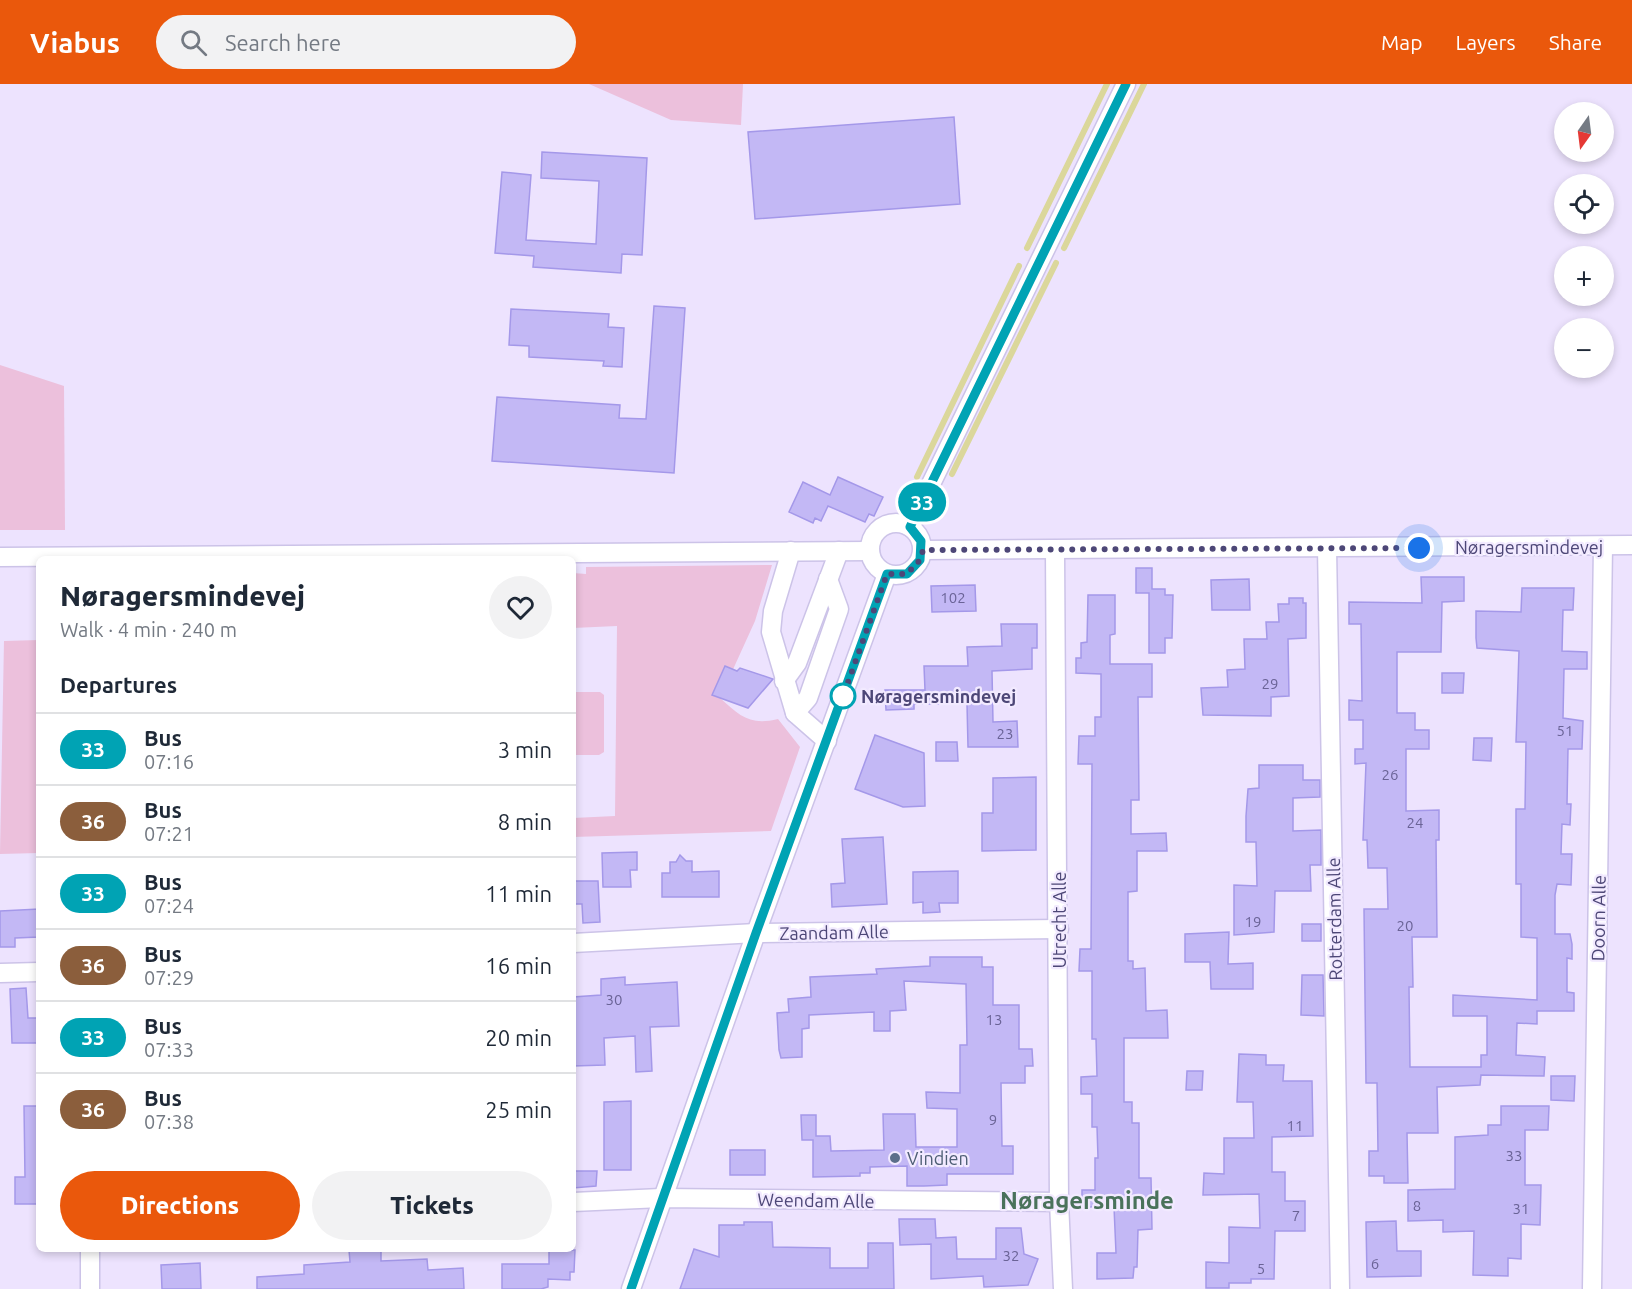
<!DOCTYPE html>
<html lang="en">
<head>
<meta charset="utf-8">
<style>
	:root { --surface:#fff; --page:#f2f2f3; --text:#1f2937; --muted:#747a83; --line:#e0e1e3; --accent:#ea580c }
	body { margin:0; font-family:Ubuntu,sans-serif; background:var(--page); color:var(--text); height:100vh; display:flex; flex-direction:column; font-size:22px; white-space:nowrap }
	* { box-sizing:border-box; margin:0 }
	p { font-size:20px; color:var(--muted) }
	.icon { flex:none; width:33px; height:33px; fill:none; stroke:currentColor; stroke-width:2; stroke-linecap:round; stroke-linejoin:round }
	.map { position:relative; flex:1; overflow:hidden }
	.sheet { position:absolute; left:36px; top:472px; width:540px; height:696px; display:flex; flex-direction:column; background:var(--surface); border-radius:9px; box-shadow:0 3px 9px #0003 }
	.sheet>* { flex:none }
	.badge { padding:0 12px; border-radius:20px; font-size:21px; line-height:39px }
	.needle { width:39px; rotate:194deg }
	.tools { position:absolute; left:1554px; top:18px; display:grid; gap:12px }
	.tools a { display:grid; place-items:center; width:60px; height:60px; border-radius:50%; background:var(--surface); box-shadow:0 3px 9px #0003; font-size:30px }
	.you { position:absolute; width:30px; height:30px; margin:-15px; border:4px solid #fff; border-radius:50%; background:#1a73e8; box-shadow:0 0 0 9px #1a73e833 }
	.map>.badge { position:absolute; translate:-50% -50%; box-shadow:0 0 0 3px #fff }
	h2 { padding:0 24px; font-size:22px; line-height:54px }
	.round { display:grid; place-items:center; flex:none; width:63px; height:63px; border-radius:32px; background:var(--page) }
	.head { display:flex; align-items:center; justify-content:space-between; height:102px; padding:0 24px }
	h1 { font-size:28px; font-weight:800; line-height:45px }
	.button { display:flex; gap:12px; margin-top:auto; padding:12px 24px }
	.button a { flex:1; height:69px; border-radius:36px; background:var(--accent); color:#fff; font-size:24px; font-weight:800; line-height:69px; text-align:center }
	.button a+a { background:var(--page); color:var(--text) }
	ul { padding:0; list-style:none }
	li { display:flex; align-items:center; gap:18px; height:72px; padding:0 24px; border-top:2px solid var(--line) }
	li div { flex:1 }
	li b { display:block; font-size:22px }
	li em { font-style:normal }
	li .badge { min-width:66px; font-weight:700; text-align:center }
	header { display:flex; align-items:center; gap:36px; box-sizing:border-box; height:84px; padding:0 30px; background:var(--accent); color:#fff }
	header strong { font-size:28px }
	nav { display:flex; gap:33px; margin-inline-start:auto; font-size:21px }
	.search { width:420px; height:54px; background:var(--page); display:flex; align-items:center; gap:15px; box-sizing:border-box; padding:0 21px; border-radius:33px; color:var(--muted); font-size:22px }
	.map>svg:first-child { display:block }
	.green { fill:#ecc0dc }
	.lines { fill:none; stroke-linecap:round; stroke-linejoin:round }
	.stream { stroke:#dbd79b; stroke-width:6 }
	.building { fill:#c3b8f5; stroke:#a498e9; stroke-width:1.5 }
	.minor-casing { stroke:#ccc3e8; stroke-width:21 }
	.minor { stroke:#fff; stroke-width:18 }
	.line-casing { stroke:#fff; stroke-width:14 }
	.line { stroke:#00a3b4; stroke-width:9 }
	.walk { stroke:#4d4777; stroke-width:6; stroke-dasharray:0 10.8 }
	.stop-dot { fill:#fff; stroke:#00a3b4; stroke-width:3 }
	.service-dot { fill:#5c6f8a; stroke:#f2eaff; stroke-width:2 }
	.labels { text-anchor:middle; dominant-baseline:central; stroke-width:4.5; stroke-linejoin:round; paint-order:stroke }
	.number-label { font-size:15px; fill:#6a6396 }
	.street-label { font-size:18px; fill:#4d4777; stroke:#f2eaff }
	.stop-label { font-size:18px; font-weight:bold; fill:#4d4777; stroke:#f2eaff; text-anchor:start }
	.service-label { font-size:18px; fill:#4e5e75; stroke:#f2eaff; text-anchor:start }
	.district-label { font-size:24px; font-weight:bold; fill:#4a725b; stroke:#f2eaff }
</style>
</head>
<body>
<header>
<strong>Viabus</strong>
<div class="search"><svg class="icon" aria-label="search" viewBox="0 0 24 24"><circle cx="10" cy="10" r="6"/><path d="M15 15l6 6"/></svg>Search here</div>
<nav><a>Map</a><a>Layers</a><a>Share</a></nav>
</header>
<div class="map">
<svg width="1632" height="1205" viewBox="0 0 1632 1205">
	<rect width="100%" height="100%" fill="#ede3fe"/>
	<!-- green -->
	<g class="green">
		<path d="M589 0H743L741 41 671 36Z"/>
		<path d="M0 281 64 302 65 446H0Z"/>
		<path d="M772 481 755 537 720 614C740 632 750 642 778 635L800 663 771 747 573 753V734L615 732 617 542 573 544V489L586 490V483Z"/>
		<path d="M39 556V769L0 770 4 557Z"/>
		<path d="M573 608H600L604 611V668L599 671H573Z"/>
	</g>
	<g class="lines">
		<!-- stream -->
		<g class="stream">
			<path d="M1027 164 1107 0"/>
			<path d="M1064 164 1144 0"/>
			<path d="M952 390 1056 179"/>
			<path d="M917 393 1019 182"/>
		</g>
	</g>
	<!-- building -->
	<g class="building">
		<path d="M954 33 960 120 755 135 748 48Z"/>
		<path d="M542 68 647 74 642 171 622 170 621 189 533 183 534 172 495 169 502 88 531 91 526 156 596 160 599 97 541 94Z"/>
		<path d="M654 222 685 224 674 389 492 377 497 313 620 321 619 334 646 335Z"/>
		<path d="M511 225 609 230 608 243 624 244 622 283 603 282 604 277 529 273V262L509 261Z"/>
		<path d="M838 393 883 413 874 432 869 430 865 438 828 422 821 437 815 434 813 439 789 428 803 398 830 411Z"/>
		<path d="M1136 484H1152V505H1165V511H1173L1172 554H1165V569H1149V509H1136Z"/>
		<path d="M1421 493H1464V517L1442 518 1441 568H1397V629H1415V646H1429V665H1406V727L1439 726V756H1436L1437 853H1412L1413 903H1409L1410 983H1481V971H1487V932H1453V911L1537 916V854L1521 853V800H1516V725H1525L1526 658H1516L1519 567 1477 564 1476 554V527L1521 528 1522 504H1574L1573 526H1563L1562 567 1587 568V585H1564L1563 634 1583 637 1582 665H1568L1567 720H1571L1570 741 1562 740 1561 770H1572L1571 801 1557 800 1555 811V850H1570L1572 860V875L1567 874V908L1574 909V927H1537V940L1517 939 1516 971 1545 973 1544 992 1481 991 1480 1001 1437 1003 1438 1049H1407L1408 1099H1384V1092H1369V1067H1378L1377 999H1366L1364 825H1388L1387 784H1368L1367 756H1363L1366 679 1355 680V665H1363V636H1349V616L1362 617 1361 540H1349V518L1422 519Z"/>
		<path d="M1249 495 1250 526H1212L1211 496Z"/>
		<path d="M975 501 976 527 932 528 931 502Z"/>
		<path d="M1088 511H1115V550L1110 551V580H1152V613H1138L1139 716H1131V750L1166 749 1167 767H1137V807L1128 808V877H1133V885L1145 884 1146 927 1167 926 1168 954H1124V1018H1132V1039H1139V1094H1151L1152 1145 1138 1146 1137 1183H1134L1133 1194 1097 1195V1169H1116L1114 1123H1082V1106H1095V1074H1098L1097 1043H1092V1010H1081V993L1097 992 1096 955H1092V887H1079L1080 865H1091L1092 680H1078L1079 652H1095V633H1101V590L1076 589V574H1081V559L1087 558Z"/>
		<path d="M1289 514H1303V519H1306V554L1288 555 1289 612 1271 613V632L1203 631 1201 604 1228 603 1227 586 1245 585 1244 555H1267L1266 538H1279L1278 520H1289Z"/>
		<path d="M1001 540H1037V564H1032V585L992 587 993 638 1017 637 1018 663H968L967 620H914V625L886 626 885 606H925L924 582H968L967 563 1002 562Z"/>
		<path d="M725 582 737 587 740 584 773 595 748 624 712 611Z"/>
		<path d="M1442 589H1464L1463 609H1442Z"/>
		<path d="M875 651 924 669 925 722 903 723 855 705Z"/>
		<path d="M1474 654H1492L1491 677 1473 676Z"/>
		<path d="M936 658H957L958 677H936Z"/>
		<path d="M1259 681H1303V696H1320V713L1293 714V747L1321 746V781H1310L1311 807H1275L1274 848 1234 851V801L1257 802 1256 758H1246V732L1248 705 1259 704Z"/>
		<path d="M1036 693V766L982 767V729H993V694Z"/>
		<path d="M883 753 887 820 832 823 831 800 845 799 842 755Z"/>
		<path d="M637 768V786H630L631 803H603L602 769Z"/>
		<path d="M680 771 686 777H692V788L719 787V813H662V789H670V778H676Z"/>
		<path d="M958 787V819H939L940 828 923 829V818L913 819V788Z"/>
		<path d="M573 797H598L600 838 583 839 582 820H573Z"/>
		<path d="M39 825V853L15 854V863H0V827Z"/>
		<rect x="1302" y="840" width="19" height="17"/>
		<path d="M1229 848 1228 880 1253 879V905H1211L1210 878H1185V850Z"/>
		<path d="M930 873H982V883H993V921H1019V965H1032L1033 982H1025V999H1001L1002 1062H1013V1090H947V1101L924 1102H907V1082L870 1083V1089H860V1092L813 1093V1056H802L801 1031H816V1052H830L831 1067 884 1066 883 1030H915L916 1063H957V1025L927 1024 926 1008 960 1009V961H967L966 900 904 897 906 926 890 927V947H874V928L809 931V944L802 945V973L781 974 779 966 777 929 789 928 788 915 811 913 810 893 877 890 876 885 930 882Z"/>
		<path d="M1302 891H1323L1324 932 1301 931Z"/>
		<path d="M625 893V901L677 898 679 942 650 943 652 987 636 988 635 952 604 954 605 981 573 982V913L601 911V895Z"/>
		<path d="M26 904 28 934H39V959H12L10 905Z"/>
		<path d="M1239 970 1266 971V981H1284L1283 997H1312L1313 1052 1272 1053V1088H1285V1117H1305V1147H1275L1274 1195H1251V1199H1229V1204H1206V1178L1229 1179V1143L1260 1144 1259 1110 1203 1111 1204 1089 1224 1090V1054H1254L1253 1018H1237Z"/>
		<path d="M1187 987H1203L1202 1006H1186Z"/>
		<path d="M1551 992H1575L1574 1017 1551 1016Z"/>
		<path d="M631 1017V1086H604V1018Z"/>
		<path d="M24 1022H39V1120H15V1093H25Z"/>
		<path d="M1501 1022H1549L1548 1046H1525V1101H1541L1540 1141 1521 1140V1175L1508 1174V1192L1473 1191 1474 1147 1443 1148V1136L1408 1137V1106L1455 1105V1053L1488 1051V1041H1501Z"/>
		<rect x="730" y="1066" width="35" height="25"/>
		<path d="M573 1087H597L596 1102 573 1104Z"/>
		<path d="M899 1135H935L936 1154 956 1153 957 1175H996V1144H1021L1024 1170 1038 1175 1028 1201 984 1203 983 1192 931 1195V1160L900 1161Z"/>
		<path d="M1396 1137 1397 1167H1421V1192L1367 1193 1366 1138Z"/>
		<path d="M744 1138H772L773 1163 830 1164V1184H868V1159H893L894 1205H680L694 1165 719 1173V1141H744Z"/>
		<path d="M349 1166H381V1177L427 1175 428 1186 463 1184 464 1205H257V1193L304 1190V1181L350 1178Z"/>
		<path d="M553 1166H575L574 1188H570V1196L548 1195V1203L541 1205H502V1180H549V1167Z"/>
		<path d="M200 1179 201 1205H162L161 1181Z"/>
	</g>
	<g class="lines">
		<!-- minor casing -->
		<g class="minor-casing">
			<g id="minor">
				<circle cx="896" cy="465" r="26"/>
				<path d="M910 443 1126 0"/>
				<path d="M1327 464 1340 1205"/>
				<path d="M923 466 1632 461"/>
				<path d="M791 467 773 527 771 548 795 629 827 657"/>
				<path d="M1055 467 1059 1118 1063 1205"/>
				<path d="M0 473 870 467"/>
				<path d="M784 597 797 579 839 467"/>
				<path d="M795 629 808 614 839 525 828 495"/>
				<path d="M573 859 756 849 1059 845"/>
				<path d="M0 889 39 888"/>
				<path d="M573 1118 661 1114 1059 1118"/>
				<path d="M90 1166V1205"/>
				<path d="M631 1205 756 849 887 490"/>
				<path d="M1592 1205 1603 462"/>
			</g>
		</g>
		<!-- minor -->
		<use href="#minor" class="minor"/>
	</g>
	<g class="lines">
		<!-- line casing -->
		<g class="line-casing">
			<path id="line" d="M631 1205 756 849 887 490H907L920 476 921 457 910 443 1126 0"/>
		</g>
		<!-- line -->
		<use href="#line" class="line"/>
		<!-- walk -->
		<path class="walk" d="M843 612 842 615 887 490H907L920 476 923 466 1419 464"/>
	</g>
	<!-- markers -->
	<circle class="stop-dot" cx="843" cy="612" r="12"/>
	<circle class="service-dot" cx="895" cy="1074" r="6"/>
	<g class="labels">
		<!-- number labels -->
		<g class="number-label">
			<text x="953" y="513">102</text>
			<text x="1270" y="599">29</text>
			<text x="1565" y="646">51</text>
			<text x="1005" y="649">23</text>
			<text x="1390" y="690">26</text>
			<text x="1415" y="738">24</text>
			<text x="1253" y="837">19</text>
			<text x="1405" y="841">20</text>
			<text x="614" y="915">30</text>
			<text x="994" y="935">13</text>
			<text x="993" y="1035">9</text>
			<text x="1295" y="1041">11</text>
			<text x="1514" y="1071">33</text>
			<text x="1417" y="1121">8</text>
			<text x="1521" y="1124">31</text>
			<text x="1296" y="1131">7</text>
			<text x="1011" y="1171">32</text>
			<text x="1375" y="1179">6</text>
			<text x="1261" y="1184">5</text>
		</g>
		<!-- street labels -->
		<g class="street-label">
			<text x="1529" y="463">Nøragersmindevej</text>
			<text transform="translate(1598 834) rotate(-89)">Doorn Alle</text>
			<text transform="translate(1334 835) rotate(-91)">Rotterdam Alle</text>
			<text transform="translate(1059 836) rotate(-90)">Utrecht Alle</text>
			<text transform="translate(834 848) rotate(-1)">Zaandam Alle</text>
			<text transform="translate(816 1116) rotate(1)">Weendam Alle</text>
		</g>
		<!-- stop labels -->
		<g class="stop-label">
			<text x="861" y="612">Nøragersmindevej</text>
		</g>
		<!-- service labels -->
		<g class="service-label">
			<text x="907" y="1074">Vindien</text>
		</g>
		<!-- district labels -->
		<g class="district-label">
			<text x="1087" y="1116">Nøragersminde</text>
		</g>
	</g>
</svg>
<div class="tools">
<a><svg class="needle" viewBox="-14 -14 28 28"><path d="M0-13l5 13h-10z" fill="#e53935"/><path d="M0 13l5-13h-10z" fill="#747a83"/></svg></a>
<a><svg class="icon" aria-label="locate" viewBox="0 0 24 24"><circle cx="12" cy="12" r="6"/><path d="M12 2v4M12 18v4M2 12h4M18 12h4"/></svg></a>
<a>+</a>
<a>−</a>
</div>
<div class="you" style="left:1419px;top:464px"></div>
<b class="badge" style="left:922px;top:418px;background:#00a3b4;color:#fff">33</b>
<section class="sheet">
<div class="head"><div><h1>Nøragersmindevej</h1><p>Walk · 4 min · 240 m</p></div><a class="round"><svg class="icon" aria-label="heart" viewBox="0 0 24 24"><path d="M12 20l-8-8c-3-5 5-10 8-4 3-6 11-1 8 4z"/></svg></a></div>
<h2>Departures</h2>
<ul>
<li><span class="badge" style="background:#00a3b4;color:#fff">33</span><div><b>Bus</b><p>07:16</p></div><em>3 min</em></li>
<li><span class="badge" style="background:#8b5e3c;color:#fff">36</span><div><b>Bus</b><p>07:21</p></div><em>8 min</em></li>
<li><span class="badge" style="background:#00a3b4;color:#fff">33</span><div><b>Bus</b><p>07:24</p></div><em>11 min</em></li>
<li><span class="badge" style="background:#8b5e3c;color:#fff">36</span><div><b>Bus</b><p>07:29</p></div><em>16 min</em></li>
<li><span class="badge" style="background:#00a3b4;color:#fff">33</span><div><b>Bus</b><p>07:33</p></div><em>20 min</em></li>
<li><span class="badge" style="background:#8b5e3c;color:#fff">36</span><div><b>Bus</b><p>07:38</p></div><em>25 min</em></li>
</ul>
<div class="button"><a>Directions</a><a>Tickets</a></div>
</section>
</div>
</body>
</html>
